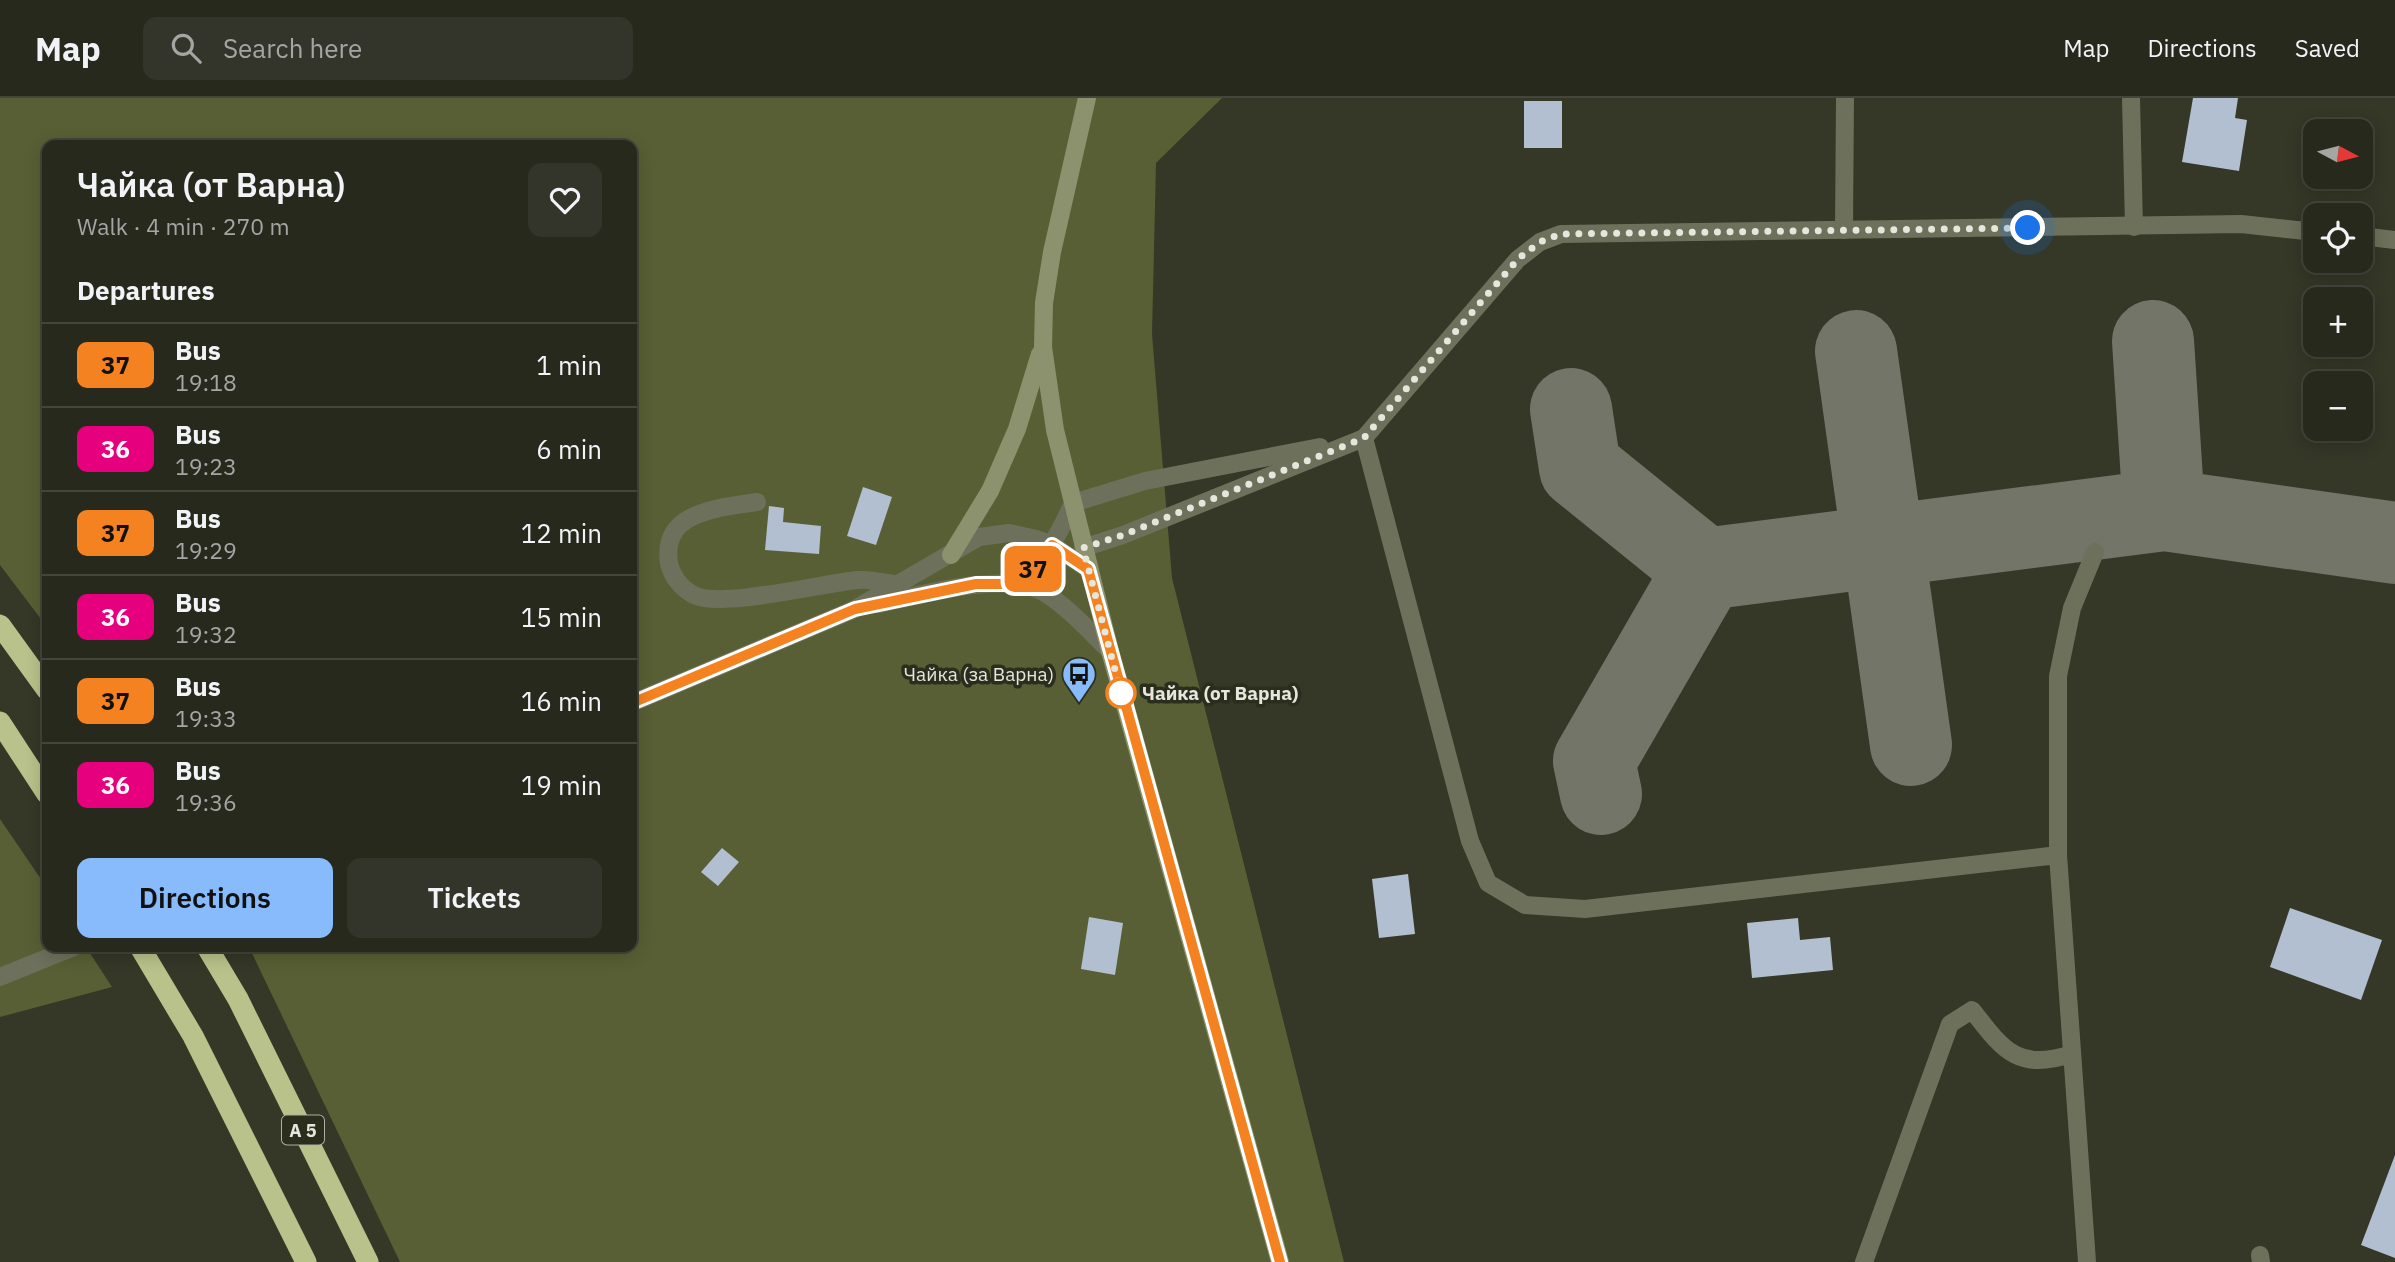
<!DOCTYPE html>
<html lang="en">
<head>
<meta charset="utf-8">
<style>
	:root { --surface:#28291d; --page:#34352a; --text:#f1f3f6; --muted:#a5a6a4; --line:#44453b; --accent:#87bbfb }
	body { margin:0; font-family:"IBM Plex Sans",sans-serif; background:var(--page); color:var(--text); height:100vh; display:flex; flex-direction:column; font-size:26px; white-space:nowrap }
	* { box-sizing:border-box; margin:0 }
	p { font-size:23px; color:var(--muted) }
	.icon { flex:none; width:38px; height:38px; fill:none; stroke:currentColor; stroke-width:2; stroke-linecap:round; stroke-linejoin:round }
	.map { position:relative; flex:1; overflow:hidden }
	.side { position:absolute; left:42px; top:42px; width:595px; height:812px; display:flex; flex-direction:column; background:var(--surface); border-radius:14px; box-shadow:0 4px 18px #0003,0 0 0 2px var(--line) }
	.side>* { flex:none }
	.badge { padding:0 14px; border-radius:10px; font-size:24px; line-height:46px }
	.needle { width:46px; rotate:97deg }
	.controls { position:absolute; left:2303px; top:21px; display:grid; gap:14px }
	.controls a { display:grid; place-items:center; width:70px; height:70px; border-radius:14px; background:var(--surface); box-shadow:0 4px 18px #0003,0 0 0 2px var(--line); font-size:35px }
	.you { position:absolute; width:35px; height:35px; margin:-18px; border:5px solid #fff; border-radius:50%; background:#1a73e8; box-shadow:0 0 0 10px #1a73e833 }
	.map>.badge { position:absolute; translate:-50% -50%; box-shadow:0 0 0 4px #fff }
	h2 { padding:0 35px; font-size:26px; line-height:63px }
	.round { display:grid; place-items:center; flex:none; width:74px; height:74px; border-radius:14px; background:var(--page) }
	.overview { display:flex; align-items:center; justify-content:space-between; height:119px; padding:0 35px }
	h1 { font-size:33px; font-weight:600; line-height:52px }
	.primary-button { display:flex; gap:14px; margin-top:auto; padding:14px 35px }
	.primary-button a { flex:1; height:80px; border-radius:14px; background:var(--accent); color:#111; font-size:28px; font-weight:600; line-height:80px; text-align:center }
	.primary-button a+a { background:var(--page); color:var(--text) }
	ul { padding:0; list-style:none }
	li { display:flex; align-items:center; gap:21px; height:84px; padding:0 35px; border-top:2px solid var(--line) }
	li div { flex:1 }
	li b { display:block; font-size:26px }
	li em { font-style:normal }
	li .badge { min-width:77px; font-weight:700; text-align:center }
	header { display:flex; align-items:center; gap:42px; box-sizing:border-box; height:98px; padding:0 35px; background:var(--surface); border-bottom:2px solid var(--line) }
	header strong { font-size:33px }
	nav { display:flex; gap:38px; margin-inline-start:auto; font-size:24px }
	.search { width:490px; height:63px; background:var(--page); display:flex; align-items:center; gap:18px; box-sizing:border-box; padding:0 24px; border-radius:14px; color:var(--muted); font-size:26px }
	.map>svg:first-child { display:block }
	.green { fill:#595f34 }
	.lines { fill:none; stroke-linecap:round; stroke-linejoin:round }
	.taxiway { stroke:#737568; stroke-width:82 }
	.building { fill:#b2bfd0 }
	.lane { stroke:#6d715b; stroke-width:18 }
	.street { stroke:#6d715b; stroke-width:18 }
	.secondary { stroke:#8c926e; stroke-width:18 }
	.highway { stroke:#b9c28a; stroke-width:21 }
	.line-casing { stroke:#fff; stroke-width:16 }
	.line { stroke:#f58220; stroke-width:10 }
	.walk { stroke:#e5e7dd; stroke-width:7; stroke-dasharray:0 12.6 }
	.stop-dot { fill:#fff; stroke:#f58220; stroke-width:3.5 }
	.labels { text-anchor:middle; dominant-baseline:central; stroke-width:7; stroke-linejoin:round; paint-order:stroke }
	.shield { fill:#2b2d1d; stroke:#adafa3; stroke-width:2 }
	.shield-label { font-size:18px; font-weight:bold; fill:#e5e7dd }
	.poi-label { font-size:19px; fill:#e5e7dd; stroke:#2b2d1d; text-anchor:end }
	.stop-label { font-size:19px; font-weight:bold; fill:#e5e7dd; stroke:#2b2d1d; text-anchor:start }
</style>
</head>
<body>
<header>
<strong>Map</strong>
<div class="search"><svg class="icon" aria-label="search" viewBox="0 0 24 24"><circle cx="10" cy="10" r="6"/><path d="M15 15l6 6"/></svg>Search here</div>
<nav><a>Map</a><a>Directions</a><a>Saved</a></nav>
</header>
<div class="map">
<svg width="2395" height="1164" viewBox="0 0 2395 1164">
	<rect width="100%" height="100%" fill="#353727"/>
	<!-- green -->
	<g class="green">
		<path d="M0 0H1222L1156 65 1152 236 1172 480 1344 1164H400L249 849H632V47H47V529L0 467Z"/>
		<path d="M0 721 47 790V849H86L112 889 0 919Z"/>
	</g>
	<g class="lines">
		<!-- taxiway -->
		<g class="taxiway">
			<path d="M2153 243 2164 412"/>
			<path d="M1856 253 1911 647"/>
			<path d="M1571 311 1580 370 1705 471 2164 412 2395 445"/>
			<path d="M1601 696 1594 663 1705 471"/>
		</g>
	</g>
	<!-- building -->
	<g class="building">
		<path d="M2193 0H2238L2235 20 2247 22 2239 73 2182 64Z"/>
		<rect x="1524" y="3" width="38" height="47"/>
		<path d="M863 389 892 399 876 447 847 438Z"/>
		<path d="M769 408 784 410 783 424 821 428 819 456 765 452Z"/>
		<path d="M722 750 739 764 718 788 701 774Z"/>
		<path d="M1408 776 1415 836 1379 840 1372 781Z"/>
		<path d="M2290 810 2382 842 2361 902 2270 869Z"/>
		<path d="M1089 819 1123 825 1115 877 1081 871Z"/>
		<path d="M1798 820 1800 842 1830 839 1833 872 1752 880 1747 825Z"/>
		<path d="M2395 1057V1160L2361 1147Z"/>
	</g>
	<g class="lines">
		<!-- lane -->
		<g class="lane">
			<path d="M2131 0 2134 129"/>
			<path d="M1844 132 1845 0"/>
			<path d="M2361 138 2395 142"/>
			<path d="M1364 340 1470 743 1488 785 1525 807 1585 811 2058 757 2087 1164"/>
			<path d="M757 404C721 410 661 412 669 465 672 479 682 491 694 497 721 511 823 485 858 482 871 481 887 485 900 487"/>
			<path d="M1073 405 1145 383 1320 349"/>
			<path d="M1083 450 1123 437 1364 340 1518 161 1540 144 1561 136 2241 126 2315 134"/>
			<path d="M2058 757V578L2072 510 2095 454"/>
			<path d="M2260 1157 2261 1164"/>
			<path d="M1864 1164 1950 926 1972 912C2004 953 2017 973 2072 956"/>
		</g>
		<!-- street -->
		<g class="street">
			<path d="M1009 487C1045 462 1055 445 1073 405"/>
			<path d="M879 506C920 497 1007 472 1045 495 1069 510 1089 533 1110 553"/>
			<path d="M632 605 855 511 979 439 1009 435 1036 441 1052 447 1088 471"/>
			<path d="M0 879 74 849"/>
		</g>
		<!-- secondary -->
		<g class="secondary">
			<path d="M1087 0 1052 154 1044 205 1043 249 1055 332 1110 553 1280 1164"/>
			<path d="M951 457 990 393 1017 331 1040 256"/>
		</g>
		<!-- highway -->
		<g class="highway">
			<path d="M0 527 47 592"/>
			<path d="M0 624 47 696"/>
			<path d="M140 849 193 938 306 1164"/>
			<path d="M207 849 238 901 368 1164"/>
		</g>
	</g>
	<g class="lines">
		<!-- line casing -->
		<g class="line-casing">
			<path id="line" d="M632 605 855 511 976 486H1009L1036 468 1052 447 1088 471 1280 1164"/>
		</g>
		<!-- line -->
		<use href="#line" class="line"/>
		<!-- walk -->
		<path class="walk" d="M1121 595 1083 450 1123 437 1364 340 1518 161 1540 144 1561 136 2028 130"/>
	</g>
	<!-- icons -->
	<defs>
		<g id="bus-pin" transform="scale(1.75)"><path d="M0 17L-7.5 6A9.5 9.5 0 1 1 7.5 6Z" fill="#87bbfb" stroke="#2b2d1d"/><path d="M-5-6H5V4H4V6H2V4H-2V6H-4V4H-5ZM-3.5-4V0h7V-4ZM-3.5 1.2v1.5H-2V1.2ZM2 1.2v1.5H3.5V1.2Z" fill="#111"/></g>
	</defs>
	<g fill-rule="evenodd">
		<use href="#bus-pin" x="1079" y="576"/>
	</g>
	<!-- markers -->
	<circle class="stop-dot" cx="1121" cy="595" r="14"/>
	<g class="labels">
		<!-- shield labels -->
		<rect class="shield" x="282" y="1017.5" width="42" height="29" rx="5"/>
		<g class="shield-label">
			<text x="303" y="1032">A 5</text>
		</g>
		<!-- poi labels -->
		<g class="poi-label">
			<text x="1054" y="576">Чайка (за Варна)</text>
		</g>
		<!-- stop labels -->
		<g class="stop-label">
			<text x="1142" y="595">Чайка (от Варна)</text>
		</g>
	</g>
</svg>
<div class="controls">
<a><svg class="needle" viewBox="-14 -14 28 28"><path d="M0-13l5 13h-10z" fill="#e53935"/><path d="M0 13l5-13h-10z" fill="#a5a6a4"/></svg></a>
<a><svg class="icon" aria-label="locate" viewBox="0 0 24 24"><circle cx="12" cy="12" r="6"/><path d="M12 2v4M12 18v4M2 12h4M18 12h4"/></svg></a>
<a>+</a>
<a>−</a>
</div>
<div class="you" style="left:2028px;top:130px"></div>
<b class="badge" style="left:1033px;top:471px;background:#f58220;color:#111">37</b>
<section class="side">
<div class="overview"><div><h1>Чайка (от Варна)</h1><p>Walk · 4 min · 270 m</p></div><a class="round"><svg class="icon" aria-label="heart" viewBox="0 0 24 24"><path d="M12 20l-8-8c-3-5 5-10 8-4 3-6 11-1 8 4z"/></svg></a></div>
<h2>Departures</h2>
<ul>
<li><span class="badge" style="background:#f58220;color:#111">37</span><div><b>Bus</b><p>19:18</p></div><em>1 min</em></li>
<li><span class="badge" style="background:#e6007e;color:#fff">36</span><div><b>Bus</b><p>19:23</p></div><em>6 min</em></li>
<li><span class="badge" style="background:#f58220;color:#111">37</span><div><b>Bus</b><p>19:29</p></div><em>12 min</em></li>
<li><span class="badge" style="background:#e6007e;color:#fff">36</span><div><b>Bus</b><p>19:32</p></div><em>15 min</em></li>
<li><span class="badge" style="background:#f58220;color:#111">37</span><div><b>Bus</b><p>19:33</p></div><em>16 min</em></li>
<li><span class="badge" style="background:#e6007e;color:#fff">36</span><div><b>Bus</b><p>19:36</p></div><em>19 min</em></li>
</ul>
<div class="primary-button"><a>Directions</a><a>Tickets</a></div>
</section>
</div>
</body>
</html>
